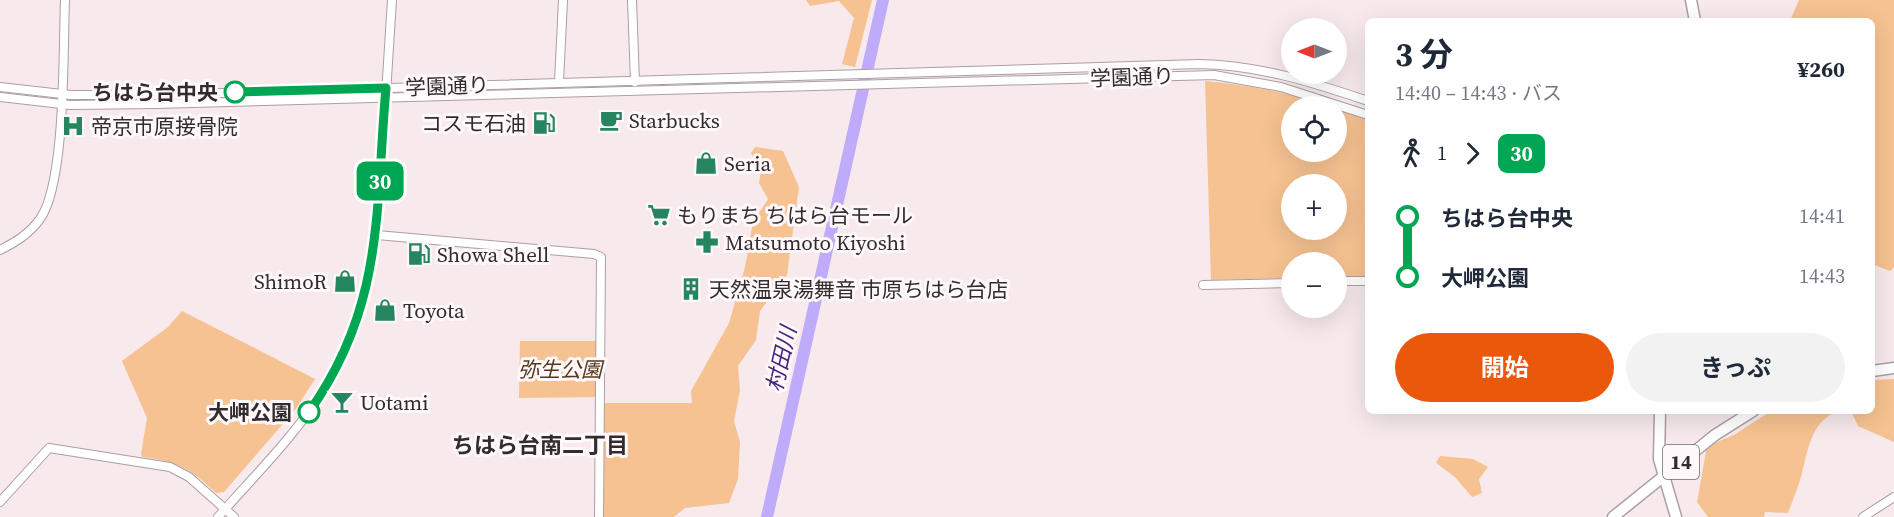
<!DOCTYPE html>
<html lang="ja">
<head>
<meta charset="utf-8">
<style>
	:root { --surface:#fff; --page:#f2f2f3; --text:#1f2937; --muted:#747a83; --accent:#ea580c }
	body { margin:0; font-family:"Source Serif 4","Noto Sans JP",serif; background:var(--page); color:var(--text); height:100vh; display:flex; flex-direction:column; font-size:22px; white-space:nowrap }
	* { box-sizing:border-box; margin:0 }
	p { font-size:20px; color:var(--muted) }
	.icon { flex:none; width:33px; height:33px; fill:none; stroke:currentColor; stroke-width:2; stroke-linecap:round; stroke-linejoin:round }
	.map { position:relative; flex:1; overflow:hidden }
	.side { position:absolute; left:1365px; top:18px; width:510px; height:396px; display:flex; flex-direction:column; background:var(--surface); border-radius:9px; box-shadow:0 6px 24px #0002 }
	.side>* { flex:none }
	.badge { padding:0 12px; border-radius:9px; font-size:21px; line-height:39px }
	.needle { width:39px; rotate:270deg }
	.buttons { position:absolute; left:1281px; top:18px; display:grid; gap:12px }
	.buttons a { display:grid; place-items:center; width:66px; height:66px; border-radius:50%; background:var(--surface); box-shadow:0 6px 24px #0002; font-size:30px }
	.map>.badge { position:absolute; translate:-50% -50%; box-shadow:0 0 0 3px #fff }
	.legs { display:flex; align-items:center; gap:9px; height:66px; padding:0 30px; font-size:20px }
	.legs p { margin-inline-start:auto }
	.headline { display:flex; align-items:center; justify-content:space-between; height:102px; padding:0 30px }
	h1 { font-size:33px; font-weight:700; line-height:45px }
	.primary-button { display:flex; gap:12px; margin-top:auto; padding:12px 30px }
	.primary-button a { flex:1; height:69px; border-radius:36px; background:var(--accent); color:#fff; font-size:24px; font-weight:700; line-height:69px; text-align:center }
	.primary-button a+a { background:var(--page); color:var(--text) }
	ul { padding:0 30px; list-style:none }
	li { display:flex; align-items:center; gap:21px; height:60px; font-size:22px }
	li i { display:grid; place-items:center; width:9px; height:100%; margin:0 8px; background:currentColor }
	li i::after { content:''; width:15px; height:15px; margin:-8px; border:4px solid; border-radius:50%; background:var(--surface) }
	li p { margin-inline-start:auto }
	li:first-child i { background:linear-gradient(#0000 50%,currentColor 0) }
	li:last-child i { background:linear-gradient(currentColor 50%,#0000 0) }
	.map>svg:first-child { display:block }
	.green { fill:#f6c291; fill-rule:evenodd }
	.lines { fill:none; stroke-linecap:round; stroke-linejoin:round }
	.river { stroke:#beabfa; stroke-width:12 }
	.tertiary-casing { stroke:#ac9fa2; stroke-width:10 }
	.primary-casing { stroke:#ac9fa2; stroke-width:13 }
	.tertiary { stroke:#fff; stroke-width:8 }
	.primary { stroke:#fff; stroke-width:10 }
	.line-1-casing { stroke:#fff; stroke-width:14 }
	.line-1 { stroke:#00a651; stroke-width:9 }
	.stop-1-dot { fill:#fff; stroke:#00a651; stroke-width:3 }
	.labels { text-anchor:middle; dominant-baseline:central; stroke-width:6; stroke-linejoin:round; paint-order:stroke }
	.shield { fill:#fff8fa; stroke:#70696b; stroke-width:1.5 }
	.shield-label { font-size:20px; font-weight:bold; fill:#322c2e }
	.street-label { font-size:21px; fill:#322c2e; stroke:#fff8fa }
	.stop-label { font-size:21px; font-weight:bold; fill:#322c2e; stroke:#fff8fa; text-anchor:end }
	.poi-label { font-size:21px; fill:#322c2e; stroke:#fff8fa; text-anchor:start }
	.park-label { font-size:21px; font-style:italic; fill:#54381d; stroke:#fff8fa }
	.water-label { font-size:22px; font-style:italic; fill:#45257e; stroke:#fff8fa }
	.neighbourhood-label { font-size:22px; font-weight:bold; fill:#322c2e; stroke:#fff8fa }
</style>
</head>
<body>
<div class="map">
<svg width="1894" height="517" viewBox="0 0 1894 517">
	<rect width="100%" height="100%" fill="#f7e9ec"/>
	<!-- green -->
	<g class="green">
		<path d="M806 0H872L855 67 842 64 854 18 839 1 810 6Z"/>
		<path d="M1799 0H1894V267L1890 271 1872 264V21H1790Z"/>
		<path d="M1205 81C1250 85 1290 93 1333 106H1292V152H1336L1337 108 1368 119V276H1337L1336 262H1292L1291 278 1211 280ZM1292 184H1336V230H1292Z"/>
		<path d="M755 147 783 151 799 187 787 275 760 311 756 340 738 366 740 390 734 421 740 442 738 479 729 503 685 508 674 517H599L600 403H692L691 391 729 323 745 267 753 222 768 199 759 183 761 170 751 153Z"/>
		<path d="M182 311 315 379 295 410 224 492 216 493C191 469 177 461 142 457L141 454 147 418 122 361 168 327Z"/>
		<path d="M520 341H601L600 397 519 398Z"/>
		<path d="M1894 379V442L1858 426 1851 411H1872V380Z"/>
		<path d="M1771 411H1839C1811 420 1808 450 1802 473 1799 486 1793 499 1788 513L1765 512 1764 517H1708L1697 502 1707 446 1734 435Z"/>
		<path d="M1440 456 1473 459 1488 467 1479 479 1482 493 1472 497 1455 477 1436 463Z"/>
	</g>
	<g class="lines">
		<!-- river -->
		<path class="river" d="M767 517 883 0"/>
		<!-- tertiary casing -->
		<g class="tertiary-casing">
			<g id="tertiary">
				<path d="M632 0 635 82"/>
				<path d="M559 82 563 0"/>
				<path d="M0 87 71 95H157L1199 64C1258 65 1312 82 1368 101"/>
				<path d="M0 97 70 105 156 104 1214 75 1281 87 1368 115"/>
				<path d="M377 235 594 254 601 257 599 517"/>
				<path d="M0 250C16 242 29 234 40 219 66 183 63 49 65 0"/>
				<path d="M1336 281H1368"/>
				<path d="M1203 285 1292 283"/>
				<path d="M0 502 49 448 170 467 189 477 234 517"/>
				<path d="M218 517C256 474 298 433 328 383 373 309 378 226 383 141 386 94 389 47 392 0"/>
				<path d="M1863 517 1894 497"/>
			</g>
		</g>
		<!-- primary casing -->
		<g class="primary-casing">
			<g id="primary">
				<path d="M1691 0 1695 21"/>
				<path d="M1872 371 1894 368"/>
				<path d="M1660 411 1659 459 1676 517"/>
				<path d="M1613 517 1715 435 1753 411"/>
			</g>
		</g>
		<!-- tertiary -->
		<use href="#tertiary" class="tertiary"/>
		<!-- primary -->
		<use href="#primary" class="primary"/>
	</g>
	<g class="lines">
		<!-- line-1 casing -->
		<g class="line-1-casing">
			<path id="line-1" d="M235 92 386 88C375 210 385 305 309 412"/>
		</g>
		<!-- line-1 -->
		<use href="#line-1" class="line-1"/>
	</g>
	<!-- icons -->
	<defs>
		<g id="cafe-bare" transform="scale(1.8)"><path d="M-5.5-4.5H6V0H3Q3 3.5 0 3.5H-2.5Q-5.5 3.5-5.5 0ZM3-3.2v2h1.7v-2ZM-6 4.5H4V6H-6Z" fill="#24855e" stroke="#fff8fa" stroke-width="2.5" paint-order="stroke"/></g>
		<g id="fuel-bare" transform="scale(1.8)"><path d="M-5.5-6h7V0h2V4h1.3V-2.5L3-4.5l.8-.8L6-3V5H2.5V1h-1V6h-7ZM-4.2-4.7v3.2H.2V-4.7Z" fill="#24855e" stroke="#fff8fa" stroke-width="2.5" paint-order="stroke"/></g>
		<g id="hospital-bare" transform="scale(1.8)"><path d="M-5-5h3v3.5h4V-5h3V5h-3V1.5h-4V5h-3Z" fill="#24855e" stroke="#fff8fa" stroke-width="2.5" paint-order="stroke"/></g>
		<g id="shop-bare" transform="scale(1.8)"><path d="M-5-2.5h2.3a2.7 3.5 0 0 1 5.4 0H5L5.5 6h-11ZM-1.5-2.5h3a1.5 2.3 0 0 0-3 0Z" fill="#24855e" stroke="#fff8fa" stroke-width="2.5" paint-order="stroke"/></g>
		<g id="supermarket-bare" transform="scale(1.8)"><path d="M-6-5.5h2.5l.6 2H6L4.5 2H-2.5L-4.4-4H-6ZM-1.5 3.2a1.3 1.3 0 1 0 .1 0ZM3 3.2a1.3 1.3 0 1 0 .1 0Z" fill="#24855e" stroke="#fff8fa" stroke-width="2.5" paint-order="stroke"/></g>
		<g id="pharmacy-bare" transform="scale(1.8)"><path d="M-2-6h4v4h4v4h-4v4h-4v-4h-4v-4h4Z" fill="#24855e" stroke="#fff8fa" stroke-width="2.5" paint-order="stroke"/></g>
		<g id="building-bare" transform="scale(1.8)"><path d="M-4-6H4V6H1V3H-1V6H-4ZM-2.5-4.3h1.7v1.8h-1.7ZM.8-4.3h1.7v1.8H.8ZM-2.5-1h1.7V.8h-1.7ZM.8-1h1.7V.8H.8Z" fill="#24855e" stroke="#fff8fa" stroke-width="2.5" paint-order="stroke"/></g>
		<g id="bar-bare" transform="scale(1.8)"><path d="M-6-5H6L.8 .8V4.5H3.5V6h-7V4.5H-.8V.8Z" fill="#24855e" stroke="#fff8fa" stroke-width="2.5" paint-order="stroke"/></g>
	</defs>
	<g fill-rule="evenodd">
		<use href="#cafe-bare" x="611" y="120"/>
		<use href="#fuel-bare" x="544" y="123"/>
		<use href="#hospital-bare" x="73" y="126"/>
		<use href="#shop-bare" x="706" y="163"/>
		<use href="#supermarket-bare" x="659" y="215"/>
		<use href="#pharmacy-bare" x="707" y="242"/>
		<use href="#fuel-bare" x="419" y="254"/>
		<use href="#shop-bare" x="345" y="281"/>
		<use href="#building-bare" x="691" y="289"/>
		<use href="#shop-bare" x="385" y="310"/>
		<use href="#bar-bare" x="342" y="402"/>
	</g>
	<!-- markers -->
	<g class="stop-1-dot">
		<circle cx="235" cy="92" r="10"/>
		<circle cx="309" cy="412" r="10"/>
	</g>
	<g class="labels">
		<!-- shield labels -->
		<rect class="shield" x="1663" y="445" width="36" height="34" rx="4.5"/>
		<g class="shield-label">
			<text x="1681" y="462">14</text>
		</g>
		<!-- street labels -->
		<g class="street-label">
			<text transform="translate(1132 77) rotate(-2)">学園通り</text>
			<text transform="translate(447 86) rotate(-2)">学園通り</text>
		</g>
		<!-- stop labels -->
		<g class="stop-label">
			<text x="218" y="92">ちはら台中央</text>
			<text x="292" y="412">大岬公園</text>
		</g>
		<!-- poi labels -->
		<g class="poi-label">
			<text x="629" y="120">Starbucks</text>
			<text x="526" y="123" text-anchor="end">コスモ石油</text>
			<text x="91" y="126">帝京市原接骨院</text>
			<text x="724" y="163">Seria</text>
			<text x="677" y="215">もりまち ちはら台モール</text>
			<text x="725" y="242">Matsumoto Kiyoshi</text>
			<text x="437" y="254">Showa Shell</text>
			<text x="327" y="281" text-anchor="end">ShimoR</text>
			<text x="709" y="289">天然温泉湯舞音 市原ちはら台店</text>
			<text x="403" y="310">Toyota</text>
			<text x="360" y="402">Uotami</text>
		</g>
		<!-- park labels -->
		<g class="park-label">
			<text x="560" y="369">弥生公園</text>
		</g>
		<!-- water labels -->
		<g class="water-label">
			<text transform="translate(781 359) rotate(-77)">村田川</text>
		</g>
		<!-- neighbourhood labels -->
		<g class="neighbourhood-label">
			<text x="540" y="445">ちはら台南二丁目</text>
		</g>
	</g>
</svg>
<div class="buttons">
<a><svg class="needle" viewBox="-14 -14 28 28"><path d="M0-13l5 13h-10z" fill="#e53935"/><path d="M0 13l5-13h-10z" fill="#747a83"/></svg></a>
<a><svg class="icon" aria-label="locate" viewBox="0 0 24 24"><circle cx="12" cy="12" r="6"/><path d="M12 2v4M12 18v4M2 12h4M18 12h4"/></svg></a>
<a>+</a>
<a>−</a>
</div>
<b class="badge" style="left:380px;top:181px;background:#00a651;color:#fff">30</b>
<section class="side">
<div class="headline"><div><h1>3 分</h1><p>14:40 – 14:43 · バス</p></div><b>¥260</b></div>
<div class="legs"><svg class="icon" aria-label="walk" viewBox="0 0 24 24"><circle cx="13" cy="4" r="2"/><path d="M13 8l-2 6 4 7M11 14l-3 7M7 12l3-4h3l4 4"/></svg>1<svg class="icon" aria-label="forward" viewBox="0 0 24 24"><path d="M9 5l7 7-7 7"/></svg><b class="badge" style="background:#00a651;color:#fff">30</b></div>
<ul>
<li><i style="color:#00a651"></i><b>ちはら台中央</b><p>14:41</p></li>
<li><i style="color:#00a651"></i><b>大岬公園</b><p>14:43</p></li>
</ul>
<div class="primary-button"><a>開始</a><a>きっぷ</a></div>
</section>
</div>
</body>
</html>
